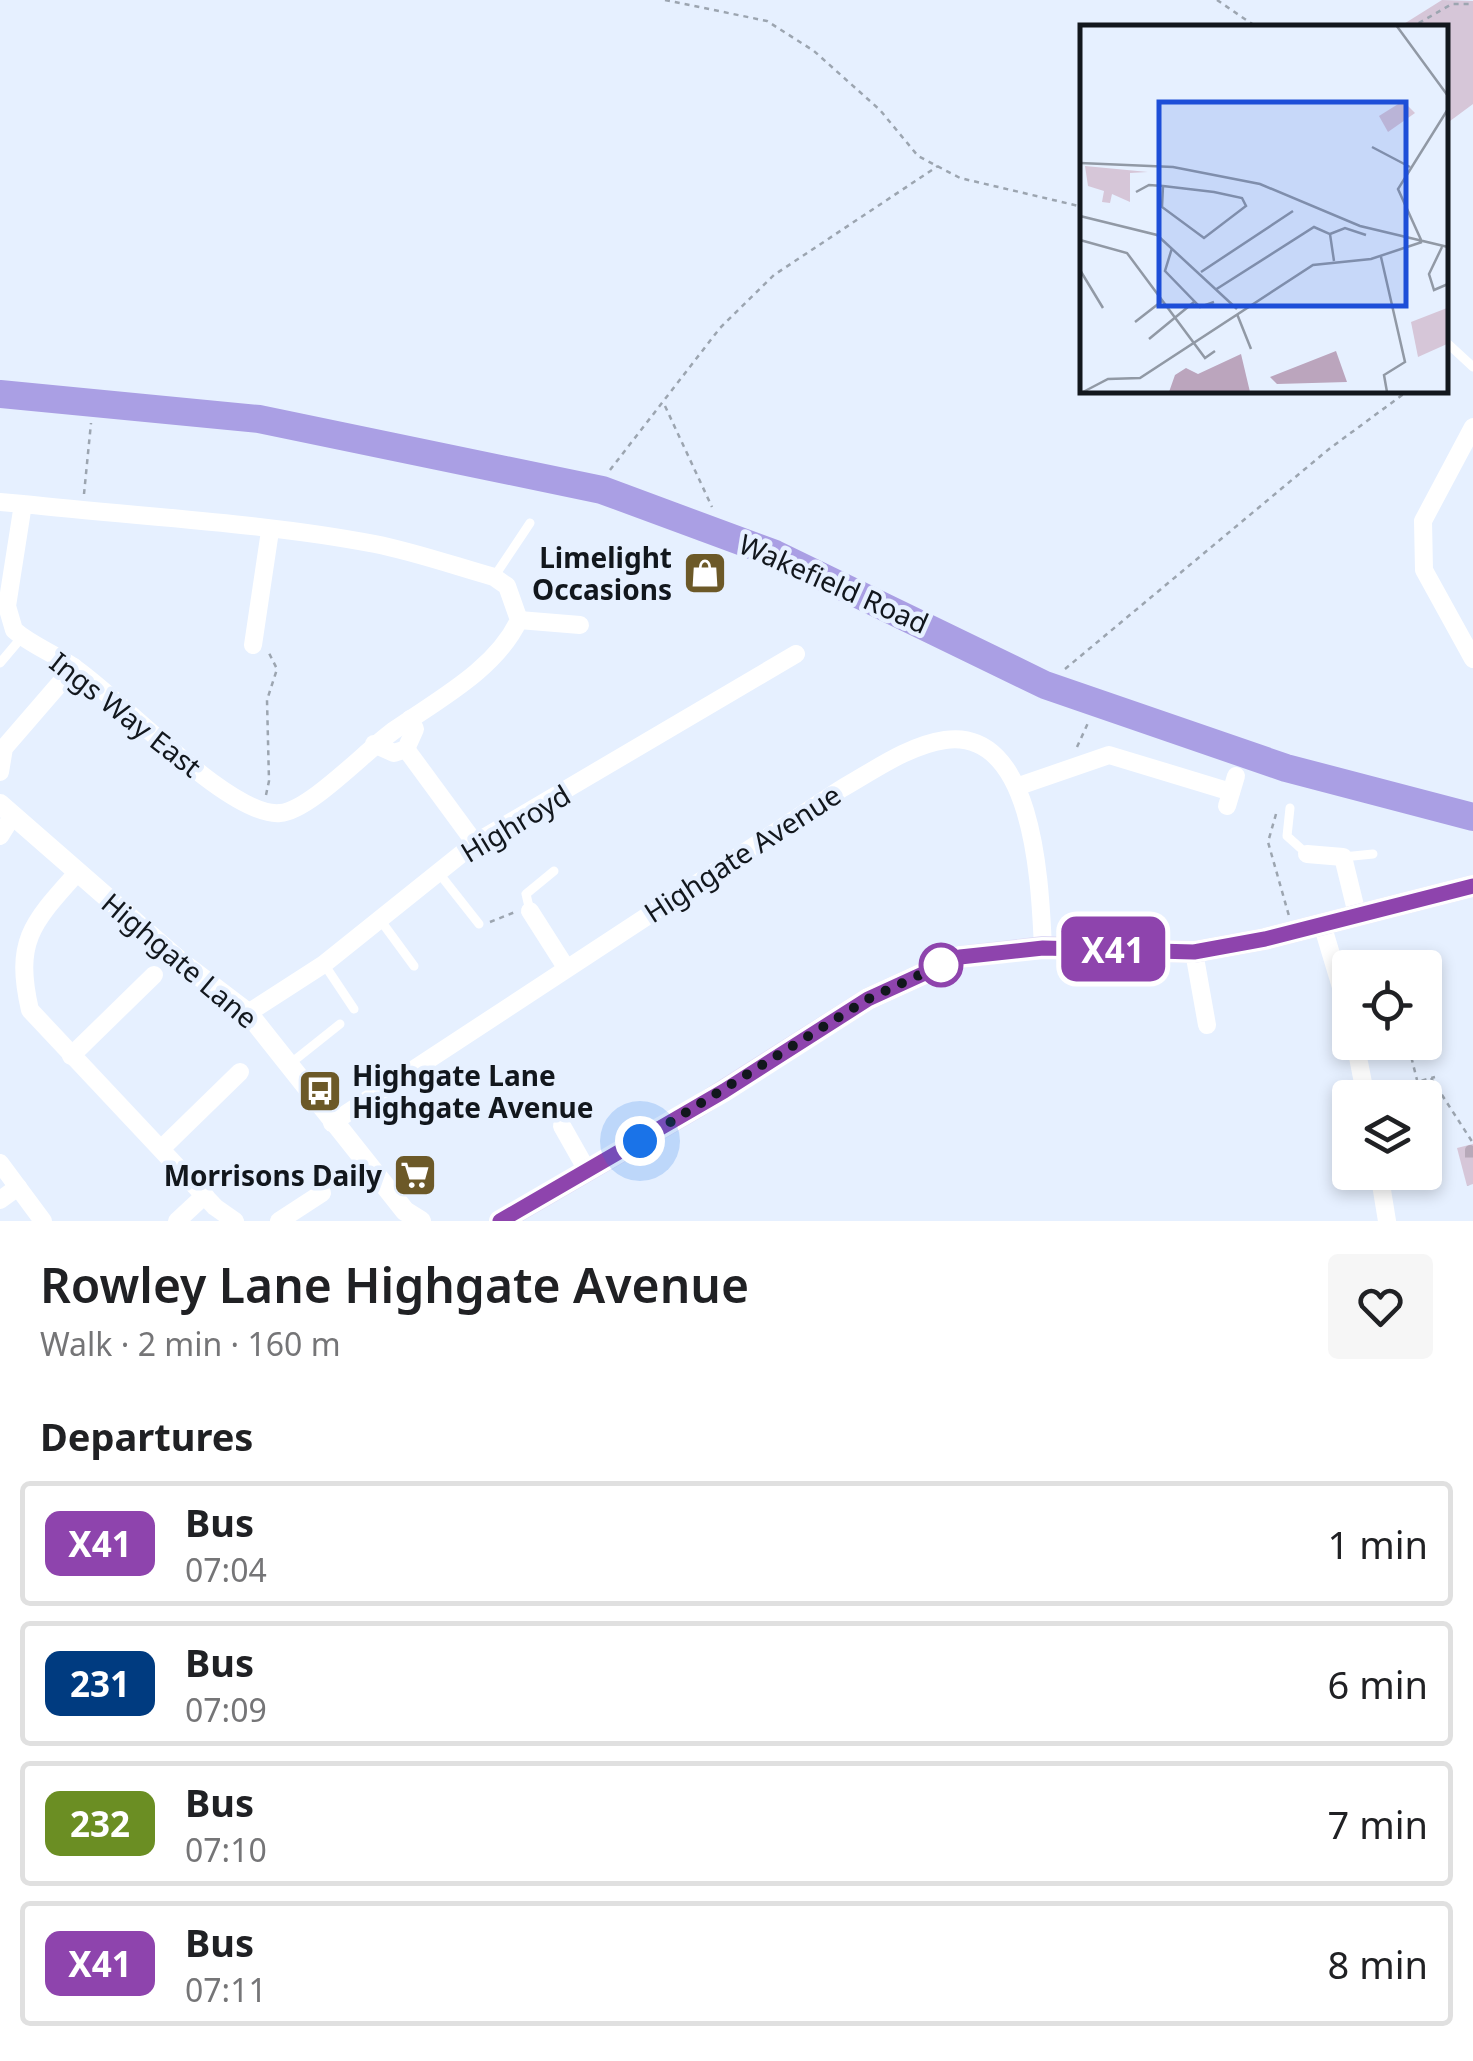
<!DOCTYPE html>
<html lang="en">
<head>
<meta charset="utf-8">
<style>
	:root { --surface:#fff; --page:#f6f6f6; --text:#202124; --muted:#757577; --line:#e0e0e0 }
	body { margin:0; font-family:"Noto Sans",sans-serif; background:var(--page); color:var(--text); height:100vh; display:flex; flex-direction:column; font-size:38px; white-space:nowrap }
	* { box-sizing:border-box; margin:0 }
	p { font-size:32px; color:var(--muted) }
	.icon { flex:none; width:55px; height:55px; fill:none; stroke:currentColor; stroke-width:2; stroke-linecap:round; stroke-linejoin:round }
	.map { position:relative; height:1221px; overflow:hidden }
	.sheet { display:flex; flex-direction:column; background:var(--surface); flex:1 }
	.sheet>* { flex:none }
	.badge { padding:0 20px; border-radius:15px; font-size:35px; line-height:65px }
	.buttons { position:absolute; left:1332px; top:950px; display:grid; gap:20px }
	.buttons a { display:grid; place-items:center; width:110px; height:110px; border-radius:10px; background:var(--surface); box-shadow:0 5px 15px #0003; font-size:50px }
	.you { position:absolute; width:50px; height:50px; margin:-25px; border:8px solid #fff; border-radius:50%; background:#1a73e8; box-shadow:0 0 0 15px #1a73e833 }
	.map>.badge { position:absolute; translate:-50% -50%; box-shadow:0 0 0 5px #fff }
	h2 { padding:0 40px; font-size:38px; line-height:90px }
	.round { display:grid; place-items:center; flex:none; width:105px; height:105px; border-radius:10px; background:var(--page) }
	.overview { display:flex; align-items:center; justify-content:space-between; height:170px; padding:0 40px }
	h1 { font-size:48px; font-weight:600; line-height:75px }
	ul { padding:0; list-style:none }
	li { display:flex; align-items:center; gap:30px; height:125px; margin:0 20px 15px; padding:0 20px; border:5px solid var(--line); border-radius:10px }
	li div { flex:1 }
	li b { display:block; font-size:38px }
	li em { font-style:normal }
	li .badge { min-width:110px; font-weight:700; text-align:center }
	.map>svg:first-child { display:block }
	.cemetery { fill:url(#cemetery-stones) }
	.garden { fill:#d6c6d8 }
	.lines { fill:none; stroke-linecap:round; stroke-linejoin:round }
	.path { stroke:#9ca5b0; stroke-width:2.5; stroke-dasharray:5 5; stroke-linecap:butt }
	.service { stroke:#fff; stroke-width:9 }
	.minor { stroke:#fff; stroke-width:18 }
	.tertiary { stroke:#fff; stroke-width:20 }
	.secondary { stroke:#dfdbf5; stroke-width:22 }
	.trunk { stroke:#aa9fe4; stroke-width:28 }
	.line-casing { stroke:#fff; stroke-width:22 }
	.line { stroke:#8e44ad; stroke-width:15 }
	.walk { stroke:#12171d; stroke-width:10; stroke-dasharray:0 18 }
	.stop-dot { fill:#fff; stroke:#8e44ad; stroke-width:5 }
	.labels { text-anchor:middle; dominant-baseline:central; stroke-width:9; stroke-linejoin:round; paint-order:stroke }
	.poi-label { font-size:28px; font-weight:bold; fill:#12171d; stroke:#e6f0ff; text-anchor:end }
	.street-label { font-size:28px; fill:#12171d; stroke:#e6f0ff }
	.inset-road { fill:none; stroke:#9199a5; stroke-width:2.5 }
	.view { fill:#1d4ed8; fill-opacity:0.15; stroke:#1d4ed8; stroke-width:5 }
	.inset-edge { fill:none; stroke:#12171d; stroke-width:5 }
</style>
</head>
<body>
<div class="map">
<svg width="1473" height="1221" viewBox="0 0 1473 1221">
	<defs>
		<pattern id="cemetery-stones" width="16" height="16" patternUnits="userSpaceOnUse" patternTransform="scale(2.5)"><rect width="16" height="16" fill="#d6c6d8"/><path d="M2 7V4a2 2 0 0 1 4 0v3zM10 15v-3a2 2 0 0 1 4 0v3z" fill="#b7a9b9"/></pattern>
	</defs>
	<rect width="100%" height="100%" fill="#e6f0ff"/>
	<!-- cemetery -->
	<path class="cemetery" d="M1473 1144V1184L1467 1186 1457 1148Z"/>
	<!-- garden -->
	<path class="garden" d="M1442 0 1473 1V104L1446 124V28L1399 27Z"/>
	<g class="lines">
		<!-- path -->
		<g class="path">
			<path d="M665 0 767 21 814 51 880 110 918 156 960 178 1083 207"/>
			<path d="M1217 0 1258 28"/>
			<path d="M1410 28 1452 4H1473"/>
			<path d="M665 406 712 507"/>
			<path d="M610 470 720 328 774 275 938 166"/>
			<path d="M84 494 91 423"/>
			<path d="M1065 669 1329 449 1409 390"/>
			<path d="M1077 747 1088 723"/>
			<path d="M266 795 269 781 267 700 277 669 268 651"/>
			<path d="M1276 814 1268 842 1289 916"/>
			<path d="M490 922 515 912"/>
			<path d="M1409 1048 1417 1080"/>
			<path d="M1431 1078 1473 1143"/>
			<path d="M1383 1091 1435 1077"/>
		</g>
		<!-- service -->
		<g class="service">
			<path d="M1446 342 1473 367"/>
			<path d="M494 577 530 523"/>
			<path d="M0 663 22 637"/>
			<path d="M1290 808 1287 836 1307 854"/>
			<path d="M1343 857 1373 854"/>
			<path d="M438 872 479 924"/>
			<path d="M530 911 526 894 554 871"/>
			<path d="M381 921 414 966"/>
			<path d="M324 964 354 1009"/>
			<path d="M291 1063 340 1024"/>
		</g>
		<!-- minor -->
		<g class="minor">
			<path d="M1473 427 1423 521 1424 570 1473 659"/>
			<path d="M0 502 23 504C139 517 260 522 375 544 415 552 455 566 494 577L507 586 519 620C496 669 439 699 396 729 368 748 310 811 280 813 230 818 118 696 72 666 53 653 31 645 14 630L7 606 23 504"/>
			<path d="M519 620 580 625"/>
			<path d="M253 645 270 531"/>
			<path d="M374 744 394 753 406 749 415 729 410 719"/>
			<path d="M406 749 475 843"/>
			<path d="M0 772 4 748 74 667"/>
			<path d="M1019 786 1109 755 1231 792"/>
			<path d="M1227 806 1236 776"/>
			<path d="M0 836 13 815"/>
			<path d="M1307 854 1343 857 1357 914"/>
			<path d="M77 873C32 923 14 941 30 1010L215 1207 235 1221"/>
			<path d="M530 911 565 966"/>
			<path d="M1322 924 1350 1017"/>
			<path d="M1194 952 1207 1025"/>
			<path d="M248 1013 324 964 475 843 796 654"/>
			<path d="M1355 1042 1366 1098"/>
			<path d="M71 1056 154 975"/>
			<path d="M332 1123 841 789C873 771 909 745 945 740 1036 727 1040 890 1043 947"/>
			<path d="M562 1126 588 1172"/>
			<path d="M161 1149 240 1072"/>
			<path d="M0 1163 43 1221"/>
			<path d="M1379 1172 1387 1221"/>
			<path d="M0 1200 18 1187"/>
			<path d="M177 1221 205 1195"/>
			<path d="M279 1221 322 1193"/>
		</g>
		<!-- tertiary -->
		<path class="tertiary" d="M0 804 181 962 248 1013 405 1211 421 1221"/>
		<!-- secondary -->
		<path class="secondary" d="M501 1221 699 1106 868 999 960 957 1043 947 1194 952 1265 939 1473 886"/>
		<!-- trunk -->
		<path class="trunk" d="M0 394 259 419 602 490 775 554 1045 685 1286 768 1473 817"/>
	</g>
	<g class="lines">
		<!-- line casing -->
		<g class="line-casing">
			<path id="line" d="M500 1221 724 1091 868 999 960 957 1043 948 1194 952 1265 939 1473 886"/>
		</g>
		<!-- line -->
		<use href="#line" class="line"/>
		<!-- walk -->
		<path class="walk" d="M640 1141 868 999 941 965"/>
	</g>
	<!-- icons -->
	<defs>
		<g id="shop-square" transform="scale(2.25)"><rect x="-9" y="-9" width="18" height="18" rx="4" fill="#6c5928" stroke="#e6f0ff"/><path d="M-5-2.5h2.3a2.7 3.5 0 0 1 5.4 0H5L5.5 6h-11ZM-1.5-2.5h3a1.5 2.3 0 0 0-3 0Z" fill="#fff"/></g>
		<g id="bus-square" transform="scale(2.25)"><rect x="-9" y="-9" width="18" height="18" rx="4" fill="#6c5928" stroke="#e6f0ff"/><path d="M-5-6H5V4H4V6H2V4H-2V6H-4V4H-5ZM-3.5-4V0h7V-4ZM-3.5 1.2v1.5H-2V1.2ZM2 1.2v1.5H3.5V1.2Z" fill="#fff"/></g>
		<g id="supermarket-square" transform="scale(2.25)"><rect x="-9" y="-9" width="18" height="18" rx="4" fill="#6c5928" stroke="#e6f0ff"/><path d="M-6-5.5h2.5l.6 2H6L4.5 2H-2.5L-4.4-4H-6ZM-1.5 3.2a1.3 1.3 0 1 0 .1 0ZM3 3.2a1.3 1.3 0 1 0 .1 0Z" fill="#fff"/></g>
	</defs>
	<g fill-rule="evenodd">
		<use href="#shop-square" x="705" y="573"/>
		<use href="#bus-square" x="320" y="1091"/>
		<use href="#supermarket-square" x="415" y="1175"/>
	</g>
	<!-- markers -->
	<circle class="stop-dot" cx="941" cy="965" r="20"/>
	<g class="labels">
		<!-- poi labels -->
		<g class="poi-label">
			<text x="672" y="557">Limelight<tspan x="672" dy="32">Occasions</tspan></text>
			<text x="352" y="1075" text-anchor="start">Highgate Lane<tspan x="352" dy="32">Highgate Avenue</tspan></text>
			<text x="382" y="1175">Morrisons Daily</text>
		</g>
		<!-- street labels -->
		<g class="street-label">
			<text transform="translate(834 583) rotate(24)">Wakefield Road</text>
			<text transform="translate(126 714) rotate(38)">Ings Way East</text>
			<text transform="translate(515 823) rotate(-31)">Highroyd</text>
			<text transform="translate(742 853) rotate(-33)">Highgate Avenue</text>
			<text transform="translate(180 960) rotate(40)">Highgate Lane</text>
		</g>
	</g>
	<!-- overview -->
	<g transform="translate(1080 25)">
		<rect width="368" height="368" fill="#e6f0ff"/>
		<path d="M367 283V319L338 332 331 297Z" fill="#d6c6d8"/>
		<path d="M256 326 267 357 197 359 190 352ZM161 329 170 367H89L95 350 106 343 118 349Z" fill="#bba5bd"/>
		<path d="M5 141 68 147 50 148V177L32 169 30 178 22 177 24 166 8 161Z" fill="#d6c6d8"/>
		<path d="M323 76 335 88 308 107 299 91Z" fill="#d6c6d8"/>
		<path class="inset-road" d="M316 0 368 71M292 122 330 142M0 138 93 142 180 159 280 201 368 222M56 167 69 160 83 161 134 167 162 173 166 181 124 213 82 182 83 161M0 191 77 210 157 284M250 209 265 203 286 210M0 215 47 228 125 333 135 326M342 217 318 164 368 84M362 222 349 249 354 265 368 259M92 223 85 246 120 282 134 277M301 232 325 337 304 350 307 367M0 245 23 283M121 247 213 186M135 265 234 202 250 209 254 236M157 289 171 324M55 297 82 276M69 314 114 277M3 367 28 354 60 353 233 240 291 234 342 217"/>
		<path class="view" d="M79 77H326V281H79Z"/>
		<rect width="368" height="368" class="inset-edge"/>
	</g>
</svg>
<div class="buttons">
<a><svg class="icon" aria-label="locate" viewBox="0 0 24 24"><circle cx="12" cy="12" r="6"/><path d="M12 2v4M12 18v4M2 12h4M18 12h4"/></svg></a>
<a><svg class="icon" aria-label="layers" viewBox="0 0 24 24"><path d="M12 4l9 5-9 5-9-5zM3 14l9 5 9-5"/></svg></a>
</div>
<div class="you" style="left:640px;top:1141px"></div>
<b class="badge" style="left:1113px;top:949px;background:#8e44ad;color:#fff">X41</b>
</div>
<section class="sheet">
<div class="overview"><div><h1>Rowley Lane Highgate Avenue</h1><p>Walk · 2 min · 160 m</p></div><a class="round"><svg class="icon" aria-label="heart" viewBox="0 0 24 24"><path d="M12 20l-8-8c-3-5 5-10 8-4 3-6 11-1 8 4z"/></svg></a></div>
<h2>Departures</h2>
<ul>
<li><span class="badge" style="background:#8e44ad;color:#fff">X41</span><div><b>Bus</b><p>07:04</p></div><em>1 min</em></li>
<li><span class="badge" style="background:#003b80;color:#fff">231</span><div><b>Bus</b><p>07:09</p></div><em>6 min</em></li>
<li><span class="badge" style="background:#6b8e23;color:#fff">232</span><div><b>Bus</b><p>07:10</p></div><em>7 min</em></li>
<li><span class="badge" style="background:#8e44ad;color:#fff">X41</span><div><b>Bus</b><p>07:11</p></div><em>8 min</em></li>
</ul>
</section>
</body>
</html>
